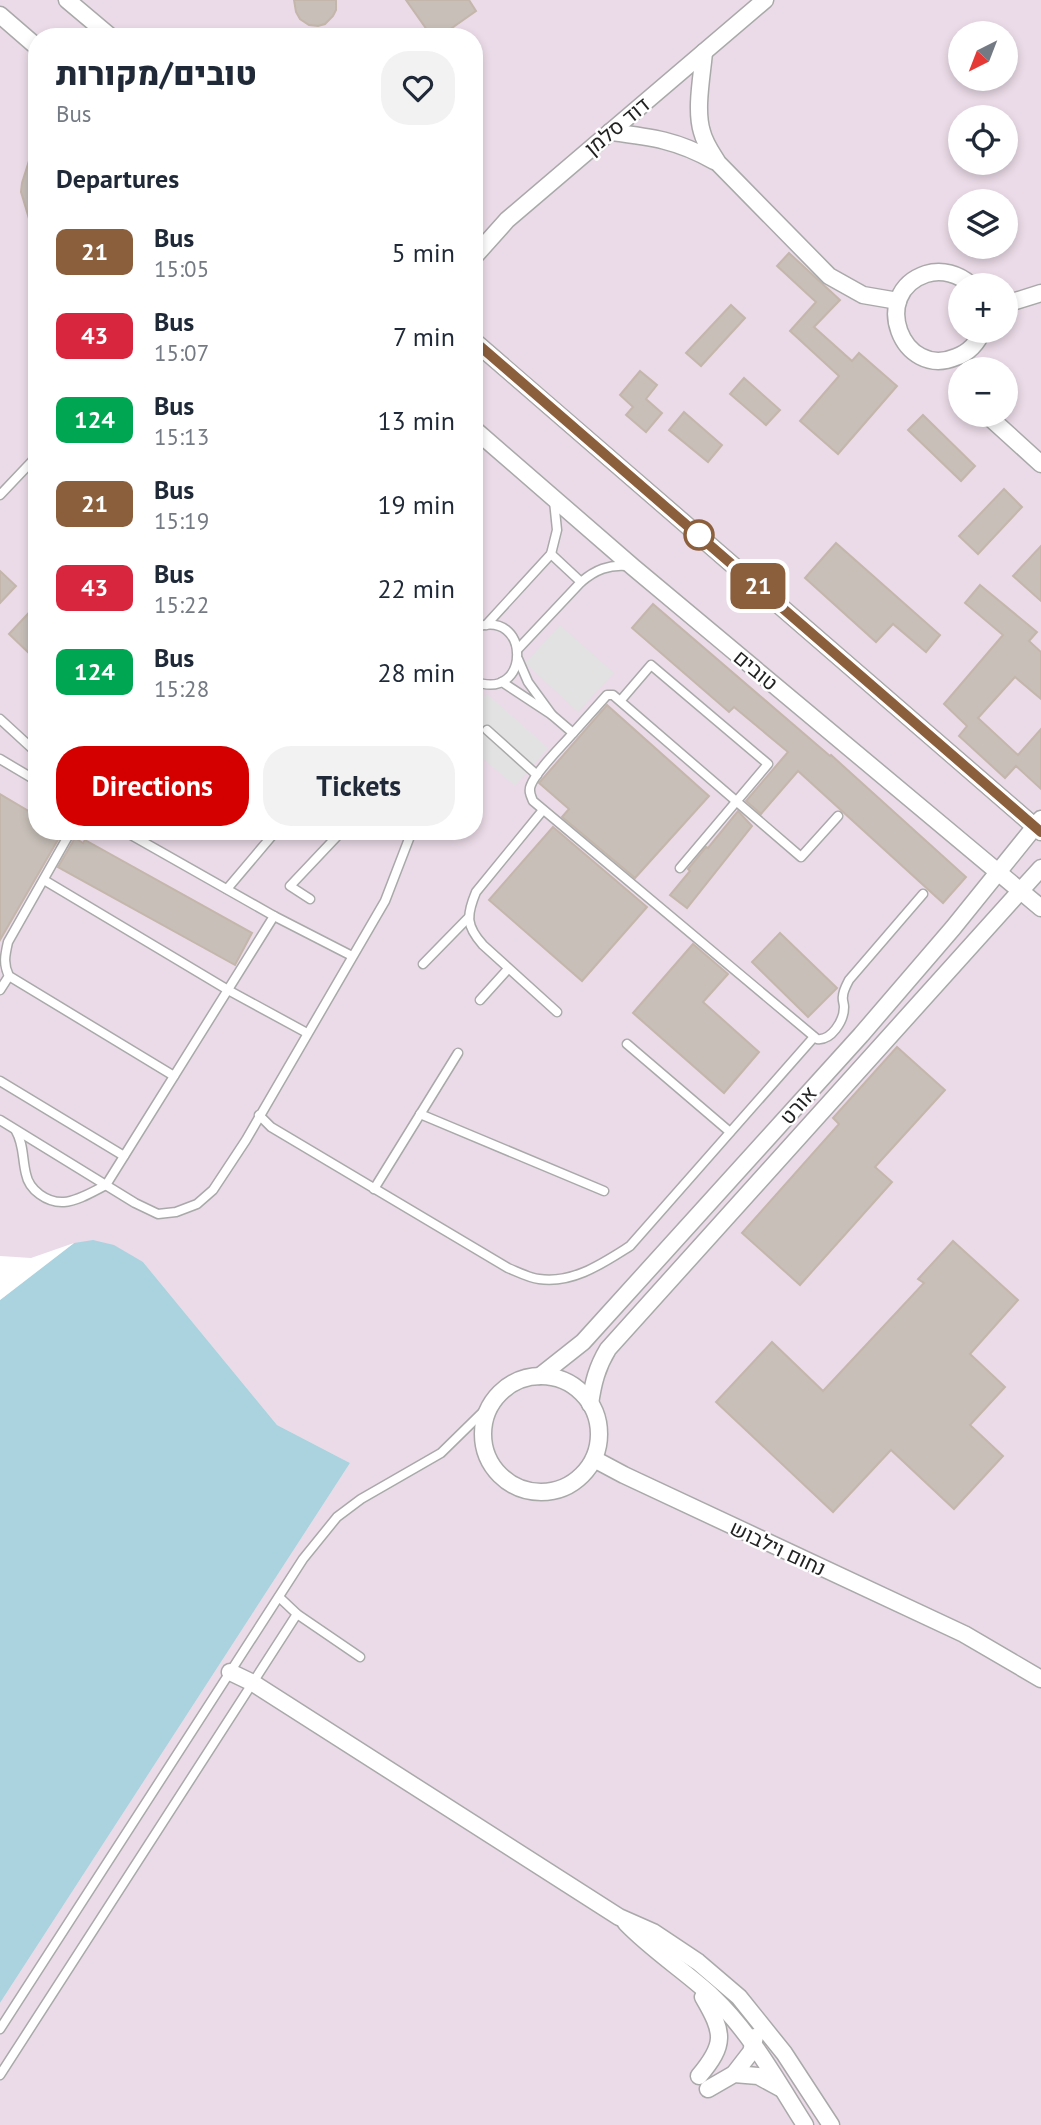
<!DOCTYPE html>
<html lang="en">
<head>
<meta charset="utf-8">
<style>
	:root { --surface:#fff; --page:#f2f2f3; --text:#1f2937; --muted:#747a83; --accent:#d40000 }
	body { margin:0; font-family:"PT Sans",Heebo,sans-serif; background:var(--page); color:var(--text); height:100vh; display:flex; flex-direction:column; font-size:26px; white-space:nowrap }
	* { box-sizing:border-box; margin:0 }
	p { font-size:23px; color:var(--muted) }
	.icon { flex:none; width:38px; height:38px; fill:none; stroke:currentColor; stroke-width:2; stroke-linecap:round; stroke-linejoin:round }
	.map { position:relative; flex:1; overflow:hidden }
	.panel { position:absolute; left:28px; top:28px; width:455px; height:812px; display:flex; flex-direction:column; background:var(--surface); border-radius:28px; box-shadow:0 4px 10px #0003 }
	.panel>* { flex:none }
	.badge { padding:0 14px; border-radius:10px; font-size:24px; line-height:46px }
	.needle { width:46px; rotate:222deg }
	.controls { position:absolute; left:948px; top:21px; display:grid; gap:14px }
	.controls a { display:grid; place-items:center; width:70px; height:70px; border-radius:50%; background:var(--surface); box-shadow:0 4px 10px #0003; font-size:35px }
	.map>.badge { position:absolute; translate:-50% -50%; box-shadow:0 0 0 4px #fff }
	h2 { padding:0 28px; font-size:26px; line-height:63px }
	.round { display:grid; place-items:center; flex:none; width:74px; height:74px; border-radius:28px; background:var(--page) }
	.headline { display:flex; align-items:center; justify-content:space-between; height:119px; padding:0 28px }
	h1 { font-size:33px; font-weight:800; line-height:52px }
	.cta { display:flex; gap:14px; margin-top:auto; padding:14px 28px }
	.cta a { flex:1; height:80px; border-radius:28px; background:var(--accent); color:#fff; font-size:28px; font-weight:800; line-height:80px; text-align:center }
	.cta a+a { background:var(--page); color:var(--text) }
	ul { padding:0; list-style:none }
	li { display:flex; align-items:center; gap:21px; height:84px; padding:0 28px }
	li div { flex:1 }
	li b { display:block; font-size:26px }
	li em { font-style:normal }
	li .badge { min-width:77px; font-weight:700; text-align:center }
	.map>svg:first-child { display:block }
	.industrial { fill:#ebdbe8; fill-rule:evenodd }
	.parking { fill:#e2e2e2 }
	.water { fill:#aad3df }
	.pier { fill:#fff }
	.building { fill:#c7bfb8; stroke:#c4b6ab; stroke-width:2 }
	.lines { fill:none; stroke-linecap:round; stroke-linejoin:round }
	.service-casing { stroke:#a9a9a9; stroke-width:11 }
	.minor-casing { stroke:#a9a9a9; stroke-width:19 }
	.service { stroke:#fff; stroke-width:8 }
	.minor { stroke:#fff; stroke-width:16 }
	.line-casing { stroke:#fff; stroke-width:16 }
	.line { stroke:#8b5e3c; stroke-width:10 }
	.stop-dot { fill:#fff; stroke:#8b5e3c; stroke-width:3.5 }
	.labels { text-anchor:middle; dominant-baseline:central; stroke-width:5; stroke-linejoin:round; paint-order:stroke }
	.street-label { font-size:21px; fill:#222; stroke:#fff }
</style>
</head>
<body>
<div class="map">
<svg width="1041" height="2125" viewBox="0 0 1041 2125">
	<rect width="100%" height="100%" fill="#f2efe9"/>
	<!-- industrial -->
	<path class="industrial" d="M0 0H1041V2125H0V2003L350 1463 277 1425 143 1262 74 1243 0 1300ZM961 33H1006V79H961ZM37 37H474V831H37ZM961 117H1006V163H961ZM961 201H1006V247H961ZM961 285H1006V331H961ZM961 369H1006V415H961Z"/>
	<!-- parking -->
	<g class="parking">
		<path d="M560 625 614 673 578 712 525 663Z"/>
		<path d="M487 694 548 748 515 786 474 751V708Z"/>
	</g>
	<!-- water -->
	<path class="water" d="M93 1240 114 1245 143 1262 277 1425 350 1463 0 2003V1300L74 1243Z"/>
	<!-- pier -->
	<path class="pier" d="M74 1243 0 1300V1256L31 1258Z"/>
	<!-- building -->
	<g class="building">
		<path d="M294 0H336V10L333 16 325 24 318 26 309 25 300 19 296 12Z"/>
		<path d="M406 0H469L476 11 439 37H432Z"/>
		<path d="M34 145H37V232H33L21 192 22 183Z"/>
		<path d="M789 253 840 300 814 327 852 361 859 353 897 386 838 454 800 421 839 376 790 331 816 302 777 266Z"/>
		<path d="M731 305 745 318 701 366 686 353Z"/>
		<path d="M640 371 657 385 646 399 662 413 646 432 626 415 633 407 620 395Z"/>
		<path d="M744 378 780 410 766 425 730 394Z"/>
		<path d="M684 412 722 445 708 462 669 430Z"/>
		<path d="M923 415 975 466 961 481 908 430Z"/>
		<path d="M1004 489 1022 507 978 554 959 536Z"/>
		<path d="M836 543 940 635 926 652 893 624 876 642 805 578Z"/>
		<path d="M1041 546V601L1013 576Z"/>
		<path d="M0 571 16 586 0 603Z"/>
		<path d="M980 585 1037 632 1029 641 1041 652V699L1015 677 978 718 1018 755 1041 729V789L1016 766 1005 778 959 736 967 726 944 704 1003 635 965 603Z"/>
		<path d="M37 604V661L9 634Z"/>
		<path d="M653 604 830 756 831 755 966 877 943 903 798 771 761 814 746 801 788 752 734 707 729 712 632 628Z"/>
		<path d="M607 705 709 796 635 878 562 817 569 809 539 783Z"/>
		<path d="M0 794 37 816V831H63L0 940Z"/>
		<path d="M738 811 752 826 687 908 670 895 690 871 688 869 706 847 708 848Z"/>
		<path d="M553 827 647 907 582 981 489 900Z"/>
		<path d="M75 838 83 843 85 840 252 933 235 965 58 867Z"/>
		<path d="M780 933 837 988 808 1017 752 962Z"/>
		<path d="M693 944 728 974 703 1002 759 1052 724 1093 633 1013Z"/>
		<path d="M897 1047 945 1090 875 1167 892 1182 800 1285 742 1233 839 1124 833 1118Z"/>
		<path d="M953 1241 1018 1300 970 1354 1005 1387 970 1425 1003 1456 954 1509 891 1450 833 1512 716 1402 772 1342 823 1391 924 1283 918 1279Z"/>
	</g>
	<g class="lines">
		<!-- service casing -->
		<g class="service-casing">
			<g id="service">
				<path d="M0 495 37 456"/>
				<path d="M551 554 581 582"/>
				<path d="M486 625 551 554 557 530 554 501"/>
				<path d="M474 628C531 605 532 704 474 681"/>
				<path d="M518 649 581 582C595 570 609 564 628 566"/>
				<path d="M502 682 552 715 528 682 518 659"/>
				<path d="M621 700 651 665 768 764 680 868"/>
				<path d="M552 715 573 733C563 745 536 771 531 785 528 791 531 796 533 801L817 1039C831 1041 844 1021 844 1007 844 1003 842 1000 843 996 843 991 847 984 849 980L923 894"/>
				<path d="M0 719 37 753"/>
				<path d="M487 730 537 775"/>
				<path d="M573 733 607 695H613L801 857 838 816"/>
				<path d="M0 759 37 781"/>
				<path d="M543 810 476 892C466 916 466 926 483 945L557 1012"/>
				<path d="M71 831 8 942C5 955 3 964 9 976L174 1076"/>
				<path d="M124 831 274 916 352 956"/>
				<path d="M44 880 228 990 307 1033"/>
				<path d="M227 889 276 831"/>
				<path d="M310 899 290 886 342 831"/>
				<path d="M423 964 469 917"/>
				<path d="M0 990 9 976"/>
				<path d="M480 1000 508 969"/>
				<path d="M627 1044 730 1132"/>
				<path d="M0 1081 124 1156"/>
				<path d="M420 1114 604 1191"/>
				<path d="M259 1115 271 1127 508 1268C518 1272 529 1278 539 1279 573 1284 603 1263 630 1246L814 1037"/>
				<path d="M0 1120 135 1203 158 1214 176 1212 197 1204 213 1190 246 1140 385 901 412 831"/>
				<path d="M16 1131C24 1145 22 1158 26 1174 29 1190 47 1203 64 1202 78 1201 94 1191 106 1185L274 916"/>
				<path d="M374 1189 458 1053"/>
				<path d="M279 1597 297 1614 360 1657"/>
				<path d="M0 2029 303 1559 337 1517 361 1499 441 1453 491 1404"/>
				<path d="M0 2075 297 1614"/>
			</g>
		</g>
		<!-- minor casing -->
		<g class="minor-casing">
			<g id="minor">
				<path d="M67 0 111 37"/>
				<path d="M0 15 37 47"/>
				<path d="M704 52C702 76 695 110 702 132 705 144 712 153 718 163L829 276 863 295 898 301"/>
				<path d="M610 132C651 137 677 140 714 161"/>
				<path d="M474 257 507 220 765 0"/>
				<path d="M971 285C959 274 942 269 926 274 869 293 902 380 956 357 968 353 978 343 982 331"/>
				<path d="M1006 304 1041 293"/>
				<path d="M474 341 1041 832"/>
				<path d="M987 415 1041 464"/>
				<path d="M474 429 633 567 1041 908"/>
				<path d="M540 1376 583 1342 861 1035 953 928 1041 819"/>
				<circle cx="541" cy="1434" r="58"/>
				<path d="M590 1404C593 1383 597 1367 608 1349L1041 868"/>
				<path d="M594 1459 624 1475 964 1634 1041 1679"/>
				<path d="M230 1672 253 1683 619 1917 653 1932 698 1962 739 1997 784 2053 831 2125"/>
				<path d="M626 1923C653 1951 685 1971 713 1997 751 2033 777 2081 805 2125"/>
				<path d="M734 2074 751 2052 755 2037"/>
				<path d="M699 2076C726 2044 724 2033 703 1997"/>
				<path d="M708 2089 734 2074 758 2076 780 2088"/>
			</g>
		</g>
		<!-- service -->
		<use href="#service" class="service"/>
		<!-- minor -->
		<use href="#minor" class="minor"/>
	</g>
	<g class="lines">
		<!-- line casing -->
		<g class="line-casing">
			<path id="line" d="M474 341 1041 832"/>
		</g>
		<!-- line -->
		<use href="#line" class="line"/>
	</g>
	<!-- markers -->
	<circle class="stop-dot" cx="699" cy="535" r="14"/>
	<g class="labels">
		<!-- street labels -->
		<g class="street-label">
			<text transform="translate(617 126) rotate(-40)">דוד סלמן</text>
			<text transform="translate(756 670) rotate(40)">טובים</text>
			<text transform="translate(798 1105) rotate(-48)">אורט</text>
			<text transform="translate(778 1548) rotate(25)">נחום וילבוש</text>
		</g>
	</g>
</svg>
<div class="controls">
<a><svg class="needle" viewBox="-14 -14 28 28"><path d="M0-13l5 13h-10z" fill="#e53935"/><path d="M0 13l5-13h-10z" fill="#747a83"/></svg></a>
<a><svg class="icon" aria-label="locate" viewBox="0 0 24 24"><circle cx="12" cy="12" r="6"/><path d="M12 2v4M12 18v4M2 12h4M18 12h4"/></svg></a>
<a><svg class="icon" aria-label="layers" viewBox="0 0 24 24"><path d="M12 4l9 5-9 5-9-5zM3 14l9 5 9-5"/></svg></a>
<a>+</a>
<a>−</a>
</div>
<b class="badge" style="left:758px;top:586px;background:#8b5e3c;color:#fff">21</b>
<section class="panel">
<div class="headline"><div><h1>טובים/מקורות</h1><p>Bus</p></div><a class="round"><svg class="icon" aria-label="heart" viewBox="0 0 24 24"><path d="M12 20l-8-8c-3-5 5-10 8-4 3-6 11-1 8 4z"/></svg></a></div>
<h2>Departures</h2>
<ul>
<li><span class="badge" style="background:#8b5e3c;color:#fff">21</span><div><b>Bus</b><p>15:05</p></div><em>5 min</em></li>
<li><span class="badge" style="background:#d7263d;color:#fff">43</span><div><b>Bus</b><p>15:07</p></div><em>7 min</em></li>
<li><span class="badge" style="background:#00a651;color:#fff">124</span><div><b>Bus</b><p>15:13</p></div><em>13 min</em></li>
<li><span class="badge" style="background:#8b5e3c;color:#fff">21</span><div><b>Bus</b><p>15:19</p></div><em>19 min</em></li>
<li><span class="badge" style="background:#d7263d;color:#fff">43</span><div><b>Bus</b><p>15:22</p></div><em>22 min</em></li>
<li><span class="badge" style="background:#00a651;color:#fff">124</span><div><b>Bus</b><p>15:28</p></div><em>28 min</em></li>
</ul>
<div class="cta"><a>Directions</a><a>Tickets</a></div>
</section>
</div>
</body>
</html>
